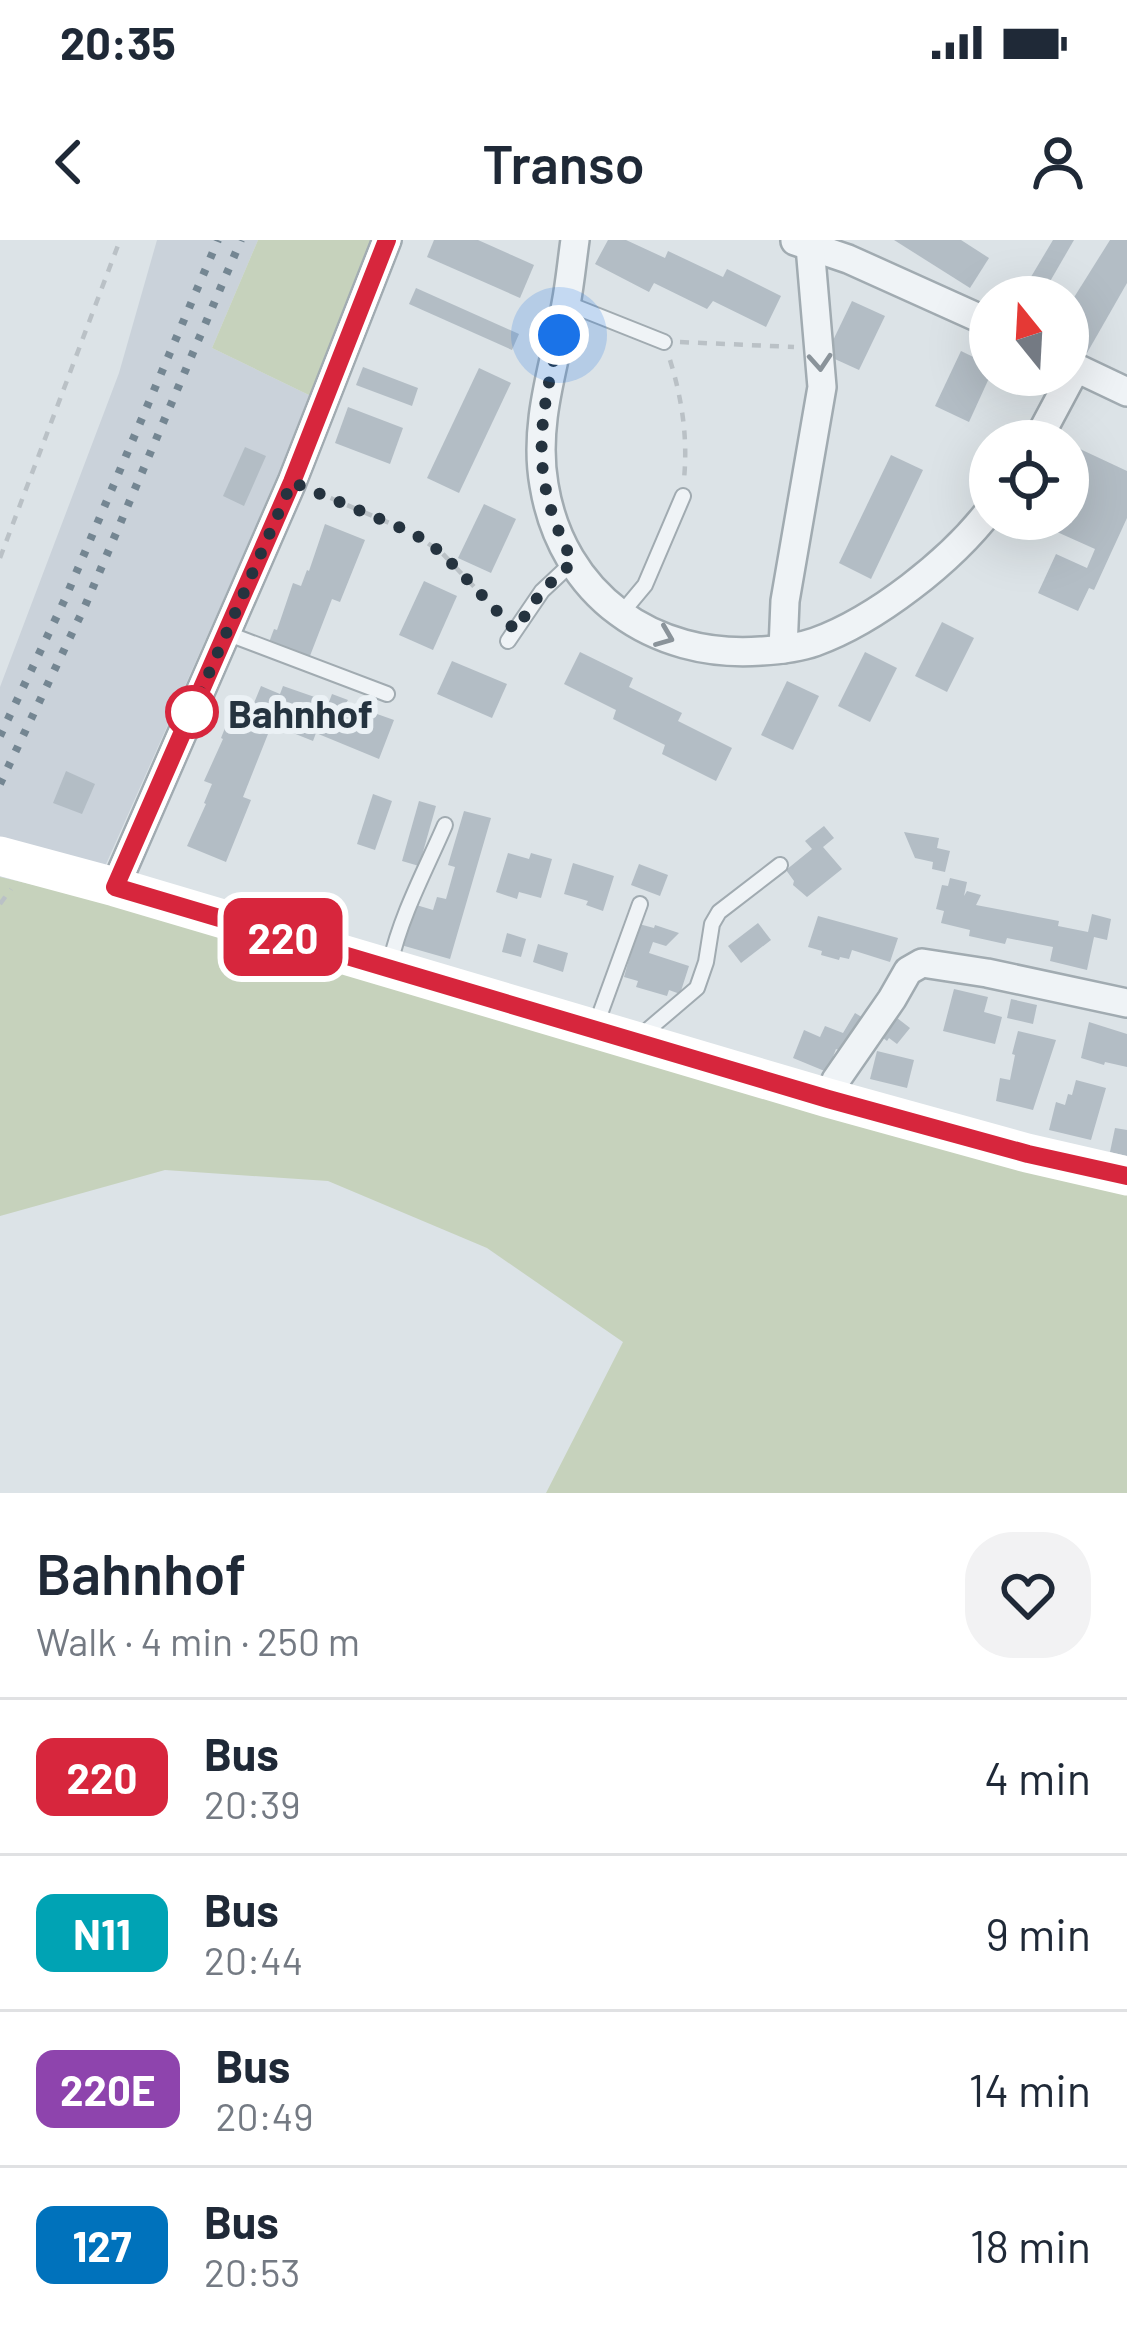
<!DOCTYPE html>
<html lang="en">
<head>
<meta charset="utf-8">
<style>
	:root { --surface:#fff; --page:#f2f2f3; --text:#1f2937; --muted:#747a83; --line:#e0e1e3 }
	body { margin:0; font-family:Barlow,sans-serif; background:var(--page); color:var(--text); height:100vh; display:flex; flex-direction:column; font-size:45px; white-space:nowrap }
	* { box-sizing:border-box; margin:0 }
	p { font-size:39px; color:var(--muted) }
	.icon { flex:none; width:66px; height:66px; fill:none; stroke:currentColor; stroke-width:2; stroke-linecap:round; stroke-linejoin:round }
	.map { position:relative; height:1253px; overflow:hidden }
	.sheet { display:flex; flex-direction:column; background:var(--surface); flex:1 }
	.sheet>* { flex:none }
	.badge { padding:0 24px; border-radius:18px; font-size:42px; line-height:78px }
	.needle { width:78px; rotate:342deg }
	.controls { position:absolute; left:969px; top:36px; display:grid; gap:24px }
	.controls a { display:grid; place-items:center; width:120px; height:120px; border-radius:50%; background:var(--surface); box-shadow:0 12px 48px #0002; font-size:60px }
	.you { position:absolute; width:60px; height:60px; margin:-30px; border:9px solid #fff; border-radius:50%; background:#1a73e8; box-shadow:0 0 0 18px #1a73e833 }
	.map>.badge { position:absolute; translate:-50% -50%; box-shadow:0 0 0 6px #fff }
	.round { display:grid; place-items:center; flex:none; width:126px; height:126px; border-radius:48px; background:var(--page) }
	.summary { display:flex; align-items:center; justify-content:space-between; height:204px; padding:0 36px }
	h1 { font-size:57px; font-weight:600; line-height:90px }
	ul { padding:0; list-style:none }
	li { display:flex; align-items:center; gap:36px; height:156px; padding:0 36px; border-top:3px solid var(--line) }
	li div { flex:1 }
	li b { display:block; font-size:45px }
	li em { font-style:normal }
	li .badge { min-width:132px; font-weight:700; text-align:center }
	.status { display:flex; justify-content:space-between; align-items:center; height:84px; padding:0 60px; background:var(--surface); direction:ltr }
	.status svg { height:33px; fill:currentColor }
	header { display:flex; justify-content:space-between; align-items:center; height:156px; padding:0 36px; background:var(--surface); font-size:54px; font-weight:600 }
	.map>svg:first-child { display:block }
	.built { fill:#cad2da }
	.green { fill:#c6d2bc }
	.building { fill:#b3bdc5 }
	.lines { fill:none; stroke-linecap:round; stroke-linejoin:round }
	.lane-casing { stroke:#a1abb1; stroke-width:18 }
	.street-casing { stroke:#a1abb1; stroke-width:32 }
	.path { stroke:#bac1c6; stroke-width:4.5; stroke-dasharray:9 9; stroke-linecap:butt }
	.lane { stroke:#eff3f6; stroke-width:14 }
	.street { stroke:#eff3f6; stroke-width:27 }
	.secondary { stroke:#fff; stroke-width:39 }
	.rail { stroke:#748692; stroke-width:8; stroke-dasharray:6 12; stroke-linecap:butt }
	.oneway { stroke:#8a939a }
	.line-casing { stroke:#fff; stroke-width:27 }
	.line { stroke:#d7263d; stroke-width:18 }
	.walk { stroke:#25333f; stroke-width:12; stroke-dasharray:0 21.6 }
	.stop-dot { fill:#fff; stroke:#d7263d; stroke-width:6 }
	.labels { text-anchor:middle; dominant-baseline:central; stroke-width:12; stroke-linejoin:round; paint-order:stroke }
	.stop-label { font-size:39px; font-weight:bold; fill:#25333f; stroke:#ebf1f5; text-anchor:start }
</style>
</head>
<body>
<div class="status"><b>20:35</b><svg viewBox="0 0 49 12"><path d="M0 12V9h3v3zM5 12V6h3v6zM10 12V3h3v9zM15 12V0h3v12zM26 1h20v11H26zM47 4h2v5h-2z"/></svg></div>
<header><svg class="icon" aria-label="back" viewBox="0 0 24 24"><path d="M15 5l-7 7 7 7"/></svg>Transo<svg class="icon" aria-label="person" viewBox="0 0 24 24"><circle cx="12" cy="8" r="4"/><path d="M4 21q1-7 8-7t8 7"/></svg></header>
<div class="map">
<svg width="1127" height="1253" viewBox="0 0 1127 1253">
	<rect width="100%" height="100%" fill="#dce3e7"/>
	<!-- built -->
	<path class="built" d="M157 0H258L212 108 313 157 91 658 0 637V447L119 133Z"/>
	<!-- green -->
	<g class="green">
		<path d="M258 0H379L313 157 212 108Z"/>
		<path d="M0 637 91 658 1127 953V1253H546L623 1102 487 1008 328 941 165 930 0 976Z"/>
	</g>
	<!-- building -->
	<g class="building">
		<path d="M434 0H478L534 25 520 58 427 17Z"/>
		<path d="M608 0H626L665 18 668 11 723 37 727 29 781 56 766 87 713 61 707 69 654 43 649 52 595 24Z"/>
		<path d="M894 0H961L989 18 970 48Z"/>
		<path d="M1053 0H1074L1041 57H1019Z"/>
		<path d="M1110 0H1127V43L1087 113 1068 101V67Z"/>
		<path d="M416 48 519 94 512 110 409 64Z"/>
		<path d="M852 61 885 76 859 130 826 115Z"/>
		<path d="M961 111 990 125V136L969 182 935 166Z"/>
		<path d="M363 127 418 148 412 166 356 145Z"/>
		<path d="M479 128 511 143 459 253 427 238Z"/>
		<path d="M348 167 403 188 390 224 335 203Z"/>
		<path d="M245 207 266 216 244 266 223 256Z"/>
		<path d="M1080 209 1127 231V278L1094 350 1089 348 1078 371 1038 353 1056 314 1087 328 1095 309 1057 292 1063 279H1068V268L1073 257 1078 260 1083 250 1068 243V236Z"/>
		<path d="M891 215 923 230 871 339 839 323Z"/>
		<path d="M484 264 516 279 491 333 458 318Z"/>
		<path d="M325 284 365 300 340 362 332 359 308 421 268 405 274 389 277 390 293 343 301 346 307 330 309 331Z"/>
		<path d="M424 341 457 356 433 410 399 395Z"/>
		<path d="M942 382 974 398 947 452 915 436Z"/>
		<path d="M580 412 633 438 629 447 682 473 678 481 732 508 716 541 662 514 665 505 613 479 616 470 564 444Z"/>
		<path d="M865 412 897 428 870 482 838 466Z"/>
		<path d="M452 421 507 444 492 478 437 454Z"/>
		<path d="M787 441 819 456 793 510 761 495Z"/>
		<path d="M261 446 280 454 283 446 329 462 332 454 348 460 346 463 394 480 379 519 316 493 313 501 268 483 264 493 268 494 243 557 251 560 226 622 187 606 206 564 204 563 212 544 204 541 223 499 221 498 229 478 245 485Z"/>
		<path d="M66 531 95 544 82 574 53 563Z"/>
		<path d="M373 554 392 561 375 610 357 604Z"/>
		<path d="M419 561 436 566 419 626 402 621Z"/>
		<path d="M464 571 491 578 450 719 401 705 413 664 433 670 437 657 446 659 455 627 448 625Z"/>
		<path d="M824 586 834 598 823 607 842 629 807 657 793 645 794 641 786 630 812 609 805 601Z"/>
		<path d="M904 592 939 598 937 608 950 611 945 632 932 629 933 622 915 618Z"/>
		<path d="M508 613 529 619 531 613 552 619 541 658 519 652 517 659 496 652Z"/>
		<path d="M573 623 614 636 603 671 586 665 588 661 564 654Z"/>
		<path d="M639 624 668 635 660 656 631 645Z"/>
		<path d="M950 638 967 642 964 656 967 651 981 655 976 665 1059 681 1058 686 1088 692 1092 674 1111 679 1107 700 1094 697 1087 730 1050 721 1053 707 1007 698 1005 704 969 696 970 690 941 683 944 671 936 669 942 645 948 646Z"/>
		<path d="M818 676 898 698 890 722 852 710 849 719 840 717 839 720 821 715 822 711 808 707Z"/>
		<path d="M758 683 771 700 741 723 728 706Z"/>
		<path d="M639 684 654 688 655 685 679 693 666 706 653 702 649 713 689 726 680 754 669 750 667 756 636 747 638 741 624 737Z"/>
		<path d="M507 693 526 699 521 717 502 712Z"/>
		<path d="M538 704 568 713 563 732 533 722Z"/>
		<path d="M954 749 988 757 984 772 1002 777 995 804 943 791Z"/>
		<path d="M1011 759 1037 765 1033 784 1007 778Z"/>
		<path d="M855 773 865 779 845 812 836 809 827 832 793 818 804 790 820 797 825 786 843 793Z"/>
		<path d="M892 774 910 788 897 804 889 798 887 801 877 793Z"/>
		<path d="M1089 782 1127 794V827L1105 822 1104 825 1081 818Z"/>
		<path d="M1018 791 1056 800 1033 870 996 861 1000 838 1010 840 1015 815 1012 814Z"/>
		<path d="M877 811 914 820 907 848 870 839Z"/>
		<path d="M1076 840 1106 848 1091 900 1049 890 1056 862 1065 865 1068 854 1072 855Z"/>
		<path d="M1115 888 1127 890V916L1110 912Z"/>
	</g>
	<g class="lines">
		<!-- lane casing -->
		<g class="lane-casing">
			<g id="lane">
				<path d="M566 63 664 102"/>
				<path d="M620 375 645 345 683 256"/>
				<path d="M226 393 387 454"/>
				<path d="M508 401 542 351 573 322"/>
				<path d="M390 724C401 675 425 631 445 585"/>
				<path d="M596 785 640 664"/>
				<path d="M643 794 697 748 706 722 712 684 719 672 780 625"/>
			</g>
		</g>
		<!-- street casing -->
		<g class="street-casing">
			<g id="street">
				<path d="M575 0C572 21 570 43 566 64 555 124 533 183 544 245 562 355 653 419 761 411 779 410 798 408 815 402 876 380 951 321 990 270"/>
				<path d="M795 1 848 19 990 83"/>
				<path d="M1068 124 1127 152"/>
				<path d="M1037 201 1076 128"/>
				<path d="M783 409 785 361 822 147 810 6"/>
				<path d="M115 647 292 242 387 0"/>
				<path d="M828 858 836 840 892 759 908 731 922 723 987 733 1127 763"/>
			</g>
		</g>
		<!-- path -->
		<g class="path">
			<path d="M680 102 794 107"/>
			<path d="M670 120C682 159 688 198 684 239"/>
			<path d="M314 251 413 293 442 313 501 375"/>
			<path d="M0 318 120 0"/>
			<path d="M0 664 11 649"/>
		</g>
		<!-- lane -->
		<use href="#lane" class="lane"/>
		<!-- street -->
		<use href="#street" class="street"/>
		<!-- secondary -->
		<path class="secondary" d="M0 616 115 647 828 858 1027 913 1127 936"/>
		<!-- rail -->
		<g class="rail">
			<path d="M0 496 65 359 218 0"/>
			<path d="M0 544 85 366 241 0"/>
		</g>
	</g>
	<!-- one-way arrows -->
	<defs><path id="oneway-chevron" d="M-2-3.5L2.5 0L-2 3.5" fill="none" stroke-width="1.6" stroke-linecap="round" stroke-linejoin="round" transform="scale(3)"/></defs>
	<g class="oneway">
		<use href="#oneway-chevron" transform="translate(820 122) rotate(86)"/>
		<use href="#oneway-chevron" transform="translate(665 397) rotate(22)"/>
	</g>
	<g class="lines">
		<!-- line casing -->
		<g class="line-casing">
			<path id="line" d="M387 0 292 242 115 647 828 859 1028 914 1127 936"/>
		</g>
		<!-- line -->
		<use href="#line" class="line"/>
		<!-- walk -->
		<path class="walk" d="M192 472 292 242 413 293 442 313 515 390 542 351 573 322C528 235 539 186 559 95"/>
	</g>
	<!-- markers -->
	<circle class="stop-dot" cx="192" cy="472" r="24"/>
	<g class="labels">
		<!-- stop labels -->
		<g class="stop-label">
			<text x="228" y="472">Bahnhof</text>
		</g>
	</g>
</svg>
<div class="controls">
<a><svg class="needle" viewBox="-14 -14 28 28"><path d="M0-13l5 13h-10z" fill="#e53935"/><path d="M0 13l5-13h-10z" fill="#747a83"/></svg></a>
<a><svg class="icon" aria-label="locate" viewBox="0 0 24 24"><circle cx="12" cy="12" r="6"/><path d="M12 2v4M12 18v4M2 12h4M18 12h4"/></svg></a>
</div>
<div class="you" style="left:559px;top:95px"></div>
<b class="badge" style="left:283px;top:697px;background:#d7263d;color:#fff">220</b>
</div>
<section class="sheet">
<div class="summary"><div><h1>Bahnhof</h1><p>Walk · 4 min · 250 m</p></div><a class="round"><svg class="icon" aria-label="heart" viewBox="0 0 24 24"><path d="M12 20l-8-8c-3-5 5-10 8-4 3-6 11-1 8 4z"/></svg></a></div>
<ul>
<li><span class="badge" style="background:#d7263d;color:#fff">220</span><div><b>Bus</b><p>20:39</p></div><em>4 min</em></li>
<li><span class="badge" style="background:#00a3b4;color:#fff">N11</span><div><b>Bus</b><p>20:44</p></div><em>9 min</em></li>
<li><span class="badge" style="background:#8e44ad;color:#fff">220E</span><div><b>Bus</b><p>20:49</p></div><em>14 min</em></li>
<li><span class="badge" style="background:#0072bc;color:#fff">127</span><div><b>Bus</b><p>20:53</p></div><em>18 min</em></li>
</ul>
</section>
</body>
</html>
